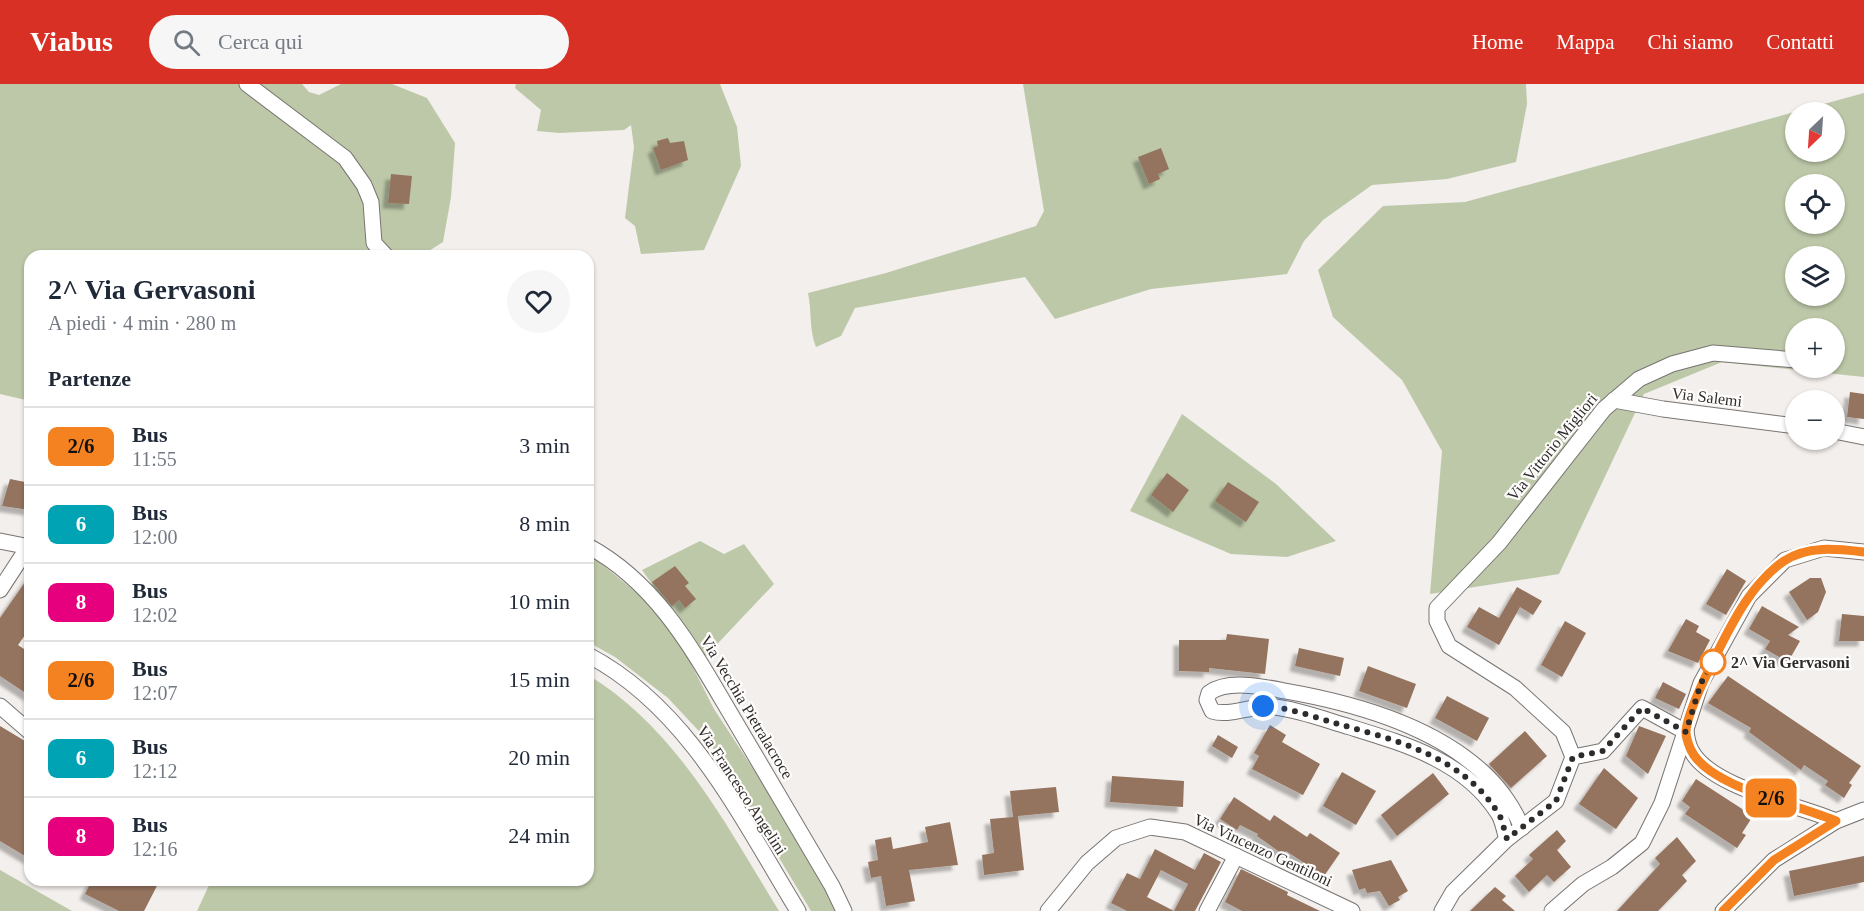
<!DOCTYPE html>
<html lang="it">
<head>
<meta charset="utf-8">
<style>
	:root { --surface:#fff; --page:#f6f6f7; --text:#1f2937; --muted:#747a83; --line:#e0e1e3; --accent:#d93025 }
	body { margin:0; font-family:"Times New Roman",serif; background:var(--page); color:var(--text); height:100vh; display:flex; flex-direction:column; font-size:22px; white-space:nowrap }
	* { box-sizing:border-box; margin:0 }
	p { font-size:20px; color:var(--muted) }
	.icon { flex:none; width:33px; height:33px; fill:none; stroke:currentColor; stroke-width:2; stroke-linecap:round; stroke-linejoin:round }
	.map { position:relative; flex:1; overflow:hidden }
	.sheet { position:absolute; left:24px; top:166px; width:570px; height:636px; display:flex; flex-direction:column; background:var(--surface); border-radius:18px; box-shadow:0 2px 4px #0004 }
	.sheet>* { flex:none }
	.badge { padding:0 12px; border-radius:9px; font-size:21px; line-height:39px }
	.needle { width:39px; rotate:205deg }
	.buttons { position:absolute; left:1785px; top:18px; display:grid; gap:12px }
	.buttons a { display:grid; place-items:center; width:60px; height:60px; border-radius:50%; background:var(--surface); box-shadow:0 2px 4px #0004; font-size:30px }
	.you { position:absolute; width:30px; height:30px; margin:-15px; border:4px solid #fff; border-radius:50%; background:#1a73e8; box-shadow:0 0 0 9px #1a73e833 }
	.map>.badge { position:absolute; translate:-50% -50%; box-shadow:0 0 0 3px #fff }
	h2 { padding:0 24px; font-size:22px; line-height:54px }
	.round { display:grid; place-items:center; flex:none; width:63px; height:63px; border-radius:32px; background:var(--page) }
	.overview { display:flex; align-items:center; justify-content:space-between; height:102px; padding:0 24px }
	h1 { font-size:28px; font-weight:700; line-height:45px }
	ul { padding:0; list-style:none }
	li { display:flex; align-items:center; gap:18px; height:78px; padding:0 24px; border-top:2px solid var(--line) }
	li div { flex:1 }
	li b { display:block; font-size:22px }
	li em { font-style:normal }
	li .badge { min-width:66px; font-weight:700; text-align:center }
	header { display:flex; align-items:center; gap:36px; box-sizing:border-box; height:84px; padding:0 30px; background:var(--accent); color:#fff }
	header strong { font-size:28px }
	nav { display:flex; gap:33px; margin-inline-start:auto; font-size:21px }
	.search { width:420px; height:54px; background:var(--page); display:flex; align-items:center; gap:15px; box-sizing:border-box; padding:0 21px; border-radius:33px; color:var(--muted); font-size:22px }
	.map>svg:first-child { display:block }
	.green { fill:#bdc8a8; fill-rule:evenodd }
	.building { fill:#94735e; fill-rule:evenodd; filter:url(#shadow) }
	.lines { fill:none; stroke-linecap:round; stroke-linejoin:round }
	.minor-casing { stroke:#787472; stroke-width:17 }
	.minor { stroke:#fff; stroke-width:15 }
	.line-casing { stroke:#fff; stroke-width:14 }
	.line { stroke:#f58220; stroke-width:9 }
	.walk { stroke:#2e2c2b; stroke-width:6; stroke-dasharray:0 10.8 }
	.stop-dot { fill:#fff; stroke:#f58220; stroke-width:3 }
	.labels { text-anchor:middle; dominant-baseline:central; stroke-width:4.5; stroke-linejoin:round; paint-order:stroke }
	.street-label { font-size:16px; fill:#2e2c2b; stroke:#fffdfc }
	.stop-label { font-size:16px; font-weight:bold; fill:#2e2c2b; stroke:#fffdfc; text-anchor:start }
</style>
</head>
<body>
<header>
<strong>Viabus</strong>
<div class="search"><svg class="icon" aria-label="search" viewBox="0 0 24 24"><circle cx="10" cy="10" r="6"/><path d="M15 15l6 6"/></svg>Cerca qui</div>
<nav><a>Home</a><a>Mappa</a><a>Chi siamo</a><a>Contatti</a></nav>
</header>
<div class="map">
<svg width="1864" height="827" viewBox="0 0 1864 827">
	<defs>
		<filter id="shadow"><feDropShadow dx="-5.5" dy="5.5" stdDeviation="1.5" flood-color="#0004"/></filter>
	</defs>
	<rect width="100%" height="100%" fill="#f3efec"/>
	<!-- green -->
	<g class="green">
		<path d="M0 0H302L309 8 319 11 341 0H392L427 14 455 59 451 113 443 158 421 172H30V317L0 310Z"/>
		<path d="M516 0H720L737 43 741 82 704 166 641 170 635 142 625 134 634 63 631 41 624 46 559 49 537 47 541 26 515 4Z"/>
		<path d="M1023 0H1526L1527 20 1516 78 1447 95 1372 101 1323 136 1304 157 1287 190 1151 205 1055 235 1025 193 855 224 841 252 816 263C809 246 812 228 808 209L886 189 1036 142 1044 127Z"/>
		<path d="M1864 9V293L1722 278 1644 310 1559 490 1430 510 1442 367 1402 296 1333 233 1318 186 1383 122 1465 118ZM1796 28H1834V68H1796ZM1796 100H1834V140H1796ZM1796 172H1834V212H1796ZM1796 244H1834V284H1796Z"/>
		<path d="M1182 330 1276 400 1336 457 1287 473 1231 470 1130 427Z"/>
		<path d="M700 457 724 470 744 460 774 500 705 573 642 486Z"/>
		<path d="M588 469 648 518 675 548 714 625 771 712 838 827H811L710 659 668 614 615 573 588 558Z"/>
		<path d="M588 591C677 645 726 741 779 827H197L211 797 588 796Z"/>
		<path d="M0 786 72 827H0Z"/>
	</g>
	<!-- building -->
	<g class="building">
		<path d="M668 54 670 59 684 57 688 76 661 86 653 64 658 62 657 57Z"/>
		<path d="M1161 64 1169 85 1158 90 1160 95 1149 100 1138 73Z"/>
		<path d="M391 90 412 92 409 120 388 119Z"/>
		<path d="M1850 308 1864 310V335L1847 333Z"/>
		<path d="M1167 389 1189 406 1173 428 1151 411Z"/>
		<path d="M10 395 30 399V426L2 422Z"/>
		<path d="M1228 398 1259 418 1246 438 1215 417Z"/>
		<path d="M675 482 689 499 685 502 696 515 685 524 679 516 672 522 652 498Z"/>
		<path d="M1727 485 1746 497 1726 531 1706 520Z"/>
		<path d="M30 491V544L18 561 30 569V612L0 592V534Z"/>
		<path d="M1810 494H1821L1826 508 1818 528 1807 536 1789 508Z"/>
		<path d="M1517 503 1542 517 1533 531 1520 523 1499 561 1467 543 1479 523 1499 534Z"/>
		<path d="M1762 522 1799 543 1788 551 1800 557 1788 578 1765 565 1770 557 1749 545Z"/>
		<path d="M1842 530 1864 532V557H1839Z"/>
		<path d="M1686 535 1699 542 1696 548 1710 556 1698 579 1668 567Z"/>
		<path d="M1565 537 1586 549 1562 593 1541 581Z"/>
		<path d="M1227 550 1269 555 1265 590 1209 584V588L1179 587V556H1226Z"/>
		<path d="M1299 564 1344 574 1340 592 1295 582Z"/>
		<path d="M1368 582 1416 600 1407 624 1359 607Z"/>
		<path d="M1728 592 1861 682 1849 699 1852 701 1844 714 1825 701 1828 697 1804 681 1801 686 1749 648 1751 644 1708 619Z"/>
		<path d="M1663 598 1686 610 1679 625 1655 614Z"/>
		<path d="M1447 612 1489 634 1477 657 1435 634Z"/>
		<path d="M1270 641 1286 651 1282 658 1320 680 1303 711 1252 685 1259 672 1254 669Z"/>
		<path d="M0 642 30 660V775L0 757Z"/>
		<path d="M1639 642 1666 652 1648 690 1626 672Z"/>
		<path d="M1525 647 1547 672 1511 704 1489 680Z"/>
		<path d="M1218 651 1238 663 1232 674 1212 662Z"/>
		<path d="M1604 684 1638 714 1616 745 1579 720Z"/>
		<path d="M1342 688 1376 707 1356 741 1323 722Z"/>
		<path d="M1433 689 1449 710 1397 752 1381 731Z"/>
		<path d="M1112 692 1184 697 1183 723 1110 718Z"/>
		<path d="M1696 695 1753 732 1742 749 1746 751 1737 764 1685 730 1690 723 1682 717Z"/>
		<path d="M1056 703 1059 728 1018 732 1024 786 984 791 982 771 994 769 990 735 1013 733 1010 707Z"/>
		<path d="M1234 713 1270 737 1274 731 1307 753 1310 749 1340 769 1324 792 1286 767 1284 771 1257 752 1258 750 1240 741 1237 746 1220 735Z"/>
		<path d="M950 738 958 781 909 786 915 817 886 822 881 792 871 794 868 778 878 776 875 756 891 753 893 765 928 758 925 743Z"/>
		<path d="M1557 746 1566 757 1557 766 1571 783 1554 798 1547 791 1529 808 1515 792 1533 775 1529 771Z"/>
		<path d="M1677 753 1696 777 1682 791 1687 797 1658 827H1617L1660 780 1655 774Z"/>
		<path d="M1155 765 1195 786 1204 769 1221 778 1195 827H1127L1111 819 1127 789 1140 795ZM1161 786 1188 800 1174 827 1147 813Z"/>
		<path d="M1864 772V798L1794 812 1789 787Z"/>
		<path d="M1391 776 1408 807 1398 813 1400 816 1389 822 1380 807 1367 809 1365 804 1359 806 1352 786Z"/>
		<path d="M1241 785 1288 808 1287 811 1320 827H1242L1225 818Z"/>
		<path d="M92 796H160L144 827H119L85 810Z"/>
		<path d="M1495 803 1506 812 1502 816 1515 827H1470Z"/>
	</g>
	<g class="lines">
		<!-- minor casing -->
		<g class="minor-casing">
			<g id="minor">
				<path d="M247 0 345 74 364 101 371 118 374 159 386 172"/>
				<path d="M1614 316 1663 325 1796 342"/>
				<path d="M1834 347 1864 353"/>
				<path d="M0 457 30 463"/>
				<path d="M588 462C660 501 696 572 736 639 768 693 800 748 832 802L844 827"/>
				<path d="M0 506 28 463"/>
				<path d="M588 571C689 624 741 734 798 827"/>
				<path d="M0 622 30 648"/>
				<path d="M1686 648C1687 654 1688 661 1691 666 1709 703 1799 721 1836 737"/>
				<path d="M1573 673 1563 648 1515 604 1449 562 1437 537V524L1499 459 1604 325 1639 295 1672 280 1713 269 1796 276"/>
				<path d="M1507 755C1504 747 1503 736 1498 729 1465 677 1405 660 1350 643 1326 636 1300 626 1275 623 1252 620 1231 633 1212 627L1207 616 1209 609C1228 595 1264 603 1285 607 1371 622 1486 656 1522 744"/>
				<path d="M1048 827 1087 779 1116 754 1150 743 1185 748 1352 827"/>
				<path d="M1207 827 1236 772"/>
				<path d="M1442 827 1453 808 1507 755 1556 717 1573 673 1603 667 1642 624 1686 648"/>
				<path d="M1552 827 1583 800 1612 783 1642 759 1662 719 1701 599 1749 512 1785 476 1824 464 1864 468"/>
				<path d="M1723 827 1774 776 1836 737 1864 726"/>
			</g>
		</g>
		<!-- minor -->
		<use href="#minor" class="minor"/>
	</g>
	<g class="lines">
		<!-- line casing -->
		<g class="line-casing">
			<path id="line" d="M1723 827 1774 776 1836 737C1799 721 1708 703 1691 666 1689 662 1686 653 1686 649 1685 627 1734 533 1749 513 1757 501 1772 485 1784 477 1808 461 1838 465 1864 468"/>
		</g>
		<!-- line -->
		<use href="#line" class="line"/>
		<!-- walk -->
		<path class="walk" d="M1263 622C1288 623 1314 633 1338 640 1397 656 1464 674 1498 729 1503 736 1504 747 1507 755L1556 717 1573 673 1603 667 1642 624 1686 648 1701 599 1713 578"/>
	</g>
	<!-- markers -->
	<circle class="stop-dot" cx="1713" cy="578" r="12"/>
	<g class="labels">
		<!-- street labels -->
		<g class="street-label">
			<text transform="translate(1707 313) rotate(7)">Via Salemi</text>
			<text transform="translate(1552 363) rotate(-51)">Via Vittorio Migliori</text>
			<text transform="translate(747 623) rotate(59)">Via Vecchia Pietralacroce</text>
			<text transform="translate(742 706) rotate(57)">Via Francesco Angelini</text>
			<text transform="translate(1263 766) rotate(25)">Via Vincenzo Gentiloni</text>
		</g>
		<!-- stop labels -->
		<g class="stop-label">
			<text x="1731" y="578">2^ Via Gervasoni</text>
		</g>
	</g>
</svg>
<div class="buttons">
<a><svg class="needle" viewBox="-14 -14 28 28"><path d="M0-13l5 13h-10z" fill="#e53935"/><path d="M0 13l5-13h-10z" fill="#747a83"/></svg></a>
<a><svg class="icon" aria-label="locate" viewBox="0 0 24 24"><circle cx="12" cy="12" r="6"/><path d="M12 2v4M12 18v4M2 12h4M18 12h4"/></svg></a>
<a><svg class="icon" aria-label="layers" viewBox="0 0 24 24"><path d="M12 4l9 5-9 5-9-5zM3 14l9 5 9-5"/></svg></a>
<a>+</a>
<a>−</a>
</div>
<div class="you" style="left:1263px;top:622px"></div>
<b class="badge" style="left:1771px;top:714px;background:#f58220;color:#111">2/6</b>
<section class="sheet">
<div class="overview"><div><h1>2^ Via Gervasoni</h1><p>A piedi · 4 min · 280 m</p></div><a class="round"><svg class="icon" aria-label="heart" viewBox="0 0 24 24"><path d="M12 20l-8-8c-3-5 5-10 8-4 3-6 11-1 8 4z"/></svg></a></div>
<h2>Partenze</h2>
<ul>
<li><span class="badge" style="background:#f58220;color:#111">2/6</span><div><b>Bus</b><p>11:55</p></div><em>3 min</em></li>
<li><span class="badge" style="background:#00a3b4;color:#fff">6</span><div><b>Bus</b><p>12:00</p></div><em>8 min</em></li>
<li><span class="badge" style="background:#e6007e;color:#fff">8</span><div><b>Bus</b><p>12:02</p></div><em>10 min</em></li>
<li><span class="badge" style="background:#f58220;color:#111">2/6</span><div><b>Bus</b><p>12:07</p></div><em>15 min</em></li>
<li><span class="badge" style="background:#00a3b4;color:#fff">6</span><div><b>Bus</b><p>12:12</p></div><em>20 min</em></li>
<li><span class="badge" style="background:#e6007e;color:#fff">8</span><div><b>Bus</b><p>12:16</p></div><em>24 min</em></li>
</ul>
</section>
</div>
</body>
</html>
